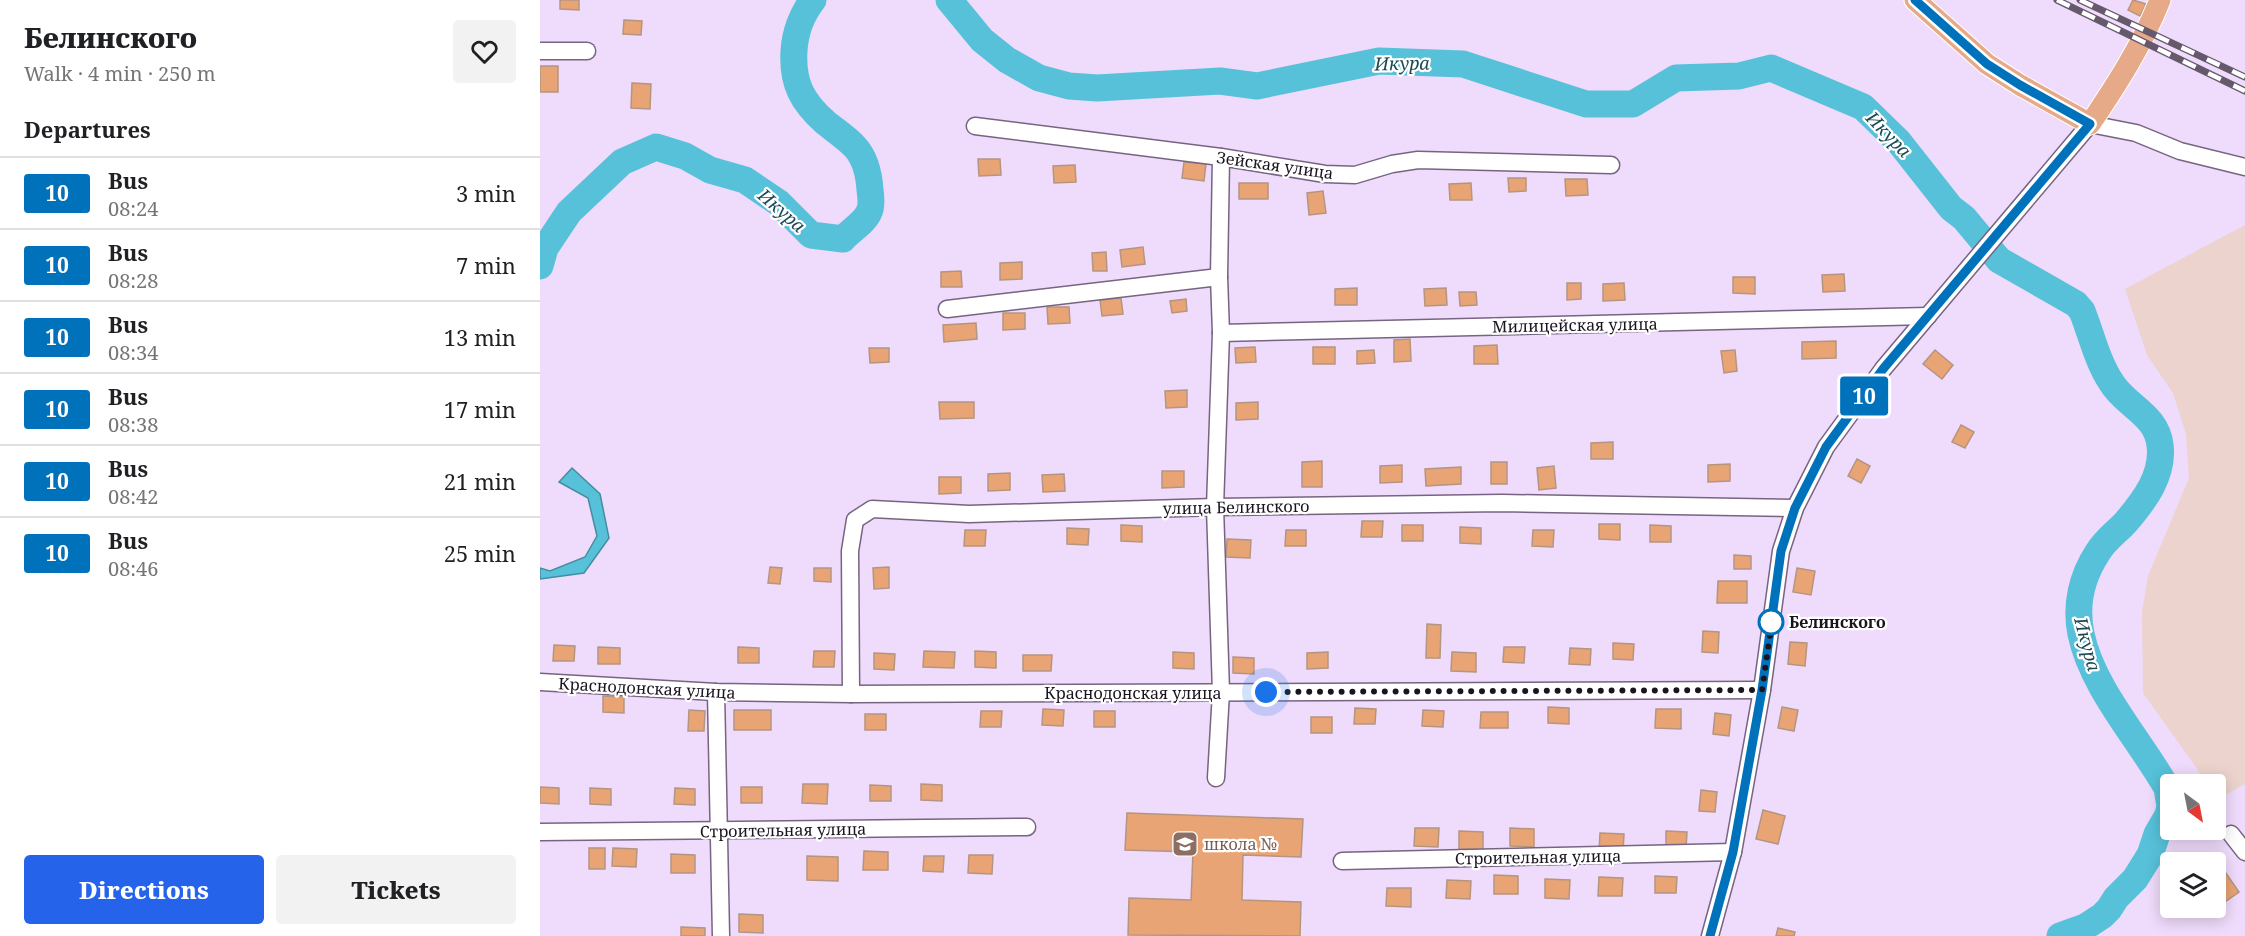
<!DOCTYPE html>
<html lang="en">
<head>
<meta charset="utf-8">
<style>
	:root { --surface:#fff; --page:#f2f2f2; --text:#202124; --muted:#757577; --line:#e0e0e0; --accent:#2563eb }
	body { margin:0; font-family:"Noto Serif",serif; background:var(--page); color:var(--text); height:100vh; display:flex; flex-direction:column; font-size:22px; white-space:nowrap }
	* { box-sizing:border-box; margin:0 }
	p { font-size:20px; color:var(--muted) }
	.icon { flex:none; width:33px; height:33px; fill:none; stroke:currentColor; stroke-width:2; stroke-linecap:round; stroke-linejoin:round }
	.map { position:relative; flex:1; overflow:hidden }
	.drawer { display:flex; flex-direction:column; background:var(--surface); width:540px }
	.drawer>* { flex:none }
	.badge { padding:0 12px; border-radius:4px; font-size:21px; line-height:39px }
	.needle { width:39px; rotate:148deg }
	.controls { position:absolute; left:1620px; top:774px; display:grid; gap:12px }
	.controls a { display:grid; place-items:center; width:66px; height:66px; border-radius:6px; background:var(--surface); box-shadow:0 3px 15px #0003; font-size:30px }
	.you { position:absolute; width:30px; height:30px; margin:-15px; border:4px solid #fff; border-radius:50%; background:#1a73e8; box-shadow:0 0 0 9px #1a73e833 }
	.map>.badge { position:absolute; translate:-50% -50%; box-shadow:0 0 0 3px #fff }
	h2 { padding:0 24px; font-size:22px; line-height:54px }
	.round { display:grid; place-items:center; flex:none; width:63px; height:63px; border-radius:6px; background:var(--page) }
	.head { display:flex; align-items:center; justify-content:space-between; height:102px; padding:0 24px }
	h1 { font-size:28px; font-weight:800; line-height:45px }
	.cta { display:flex; gap:12px; margin-top:auto; padding:12px 24px }
	.cta a { flex:1; height:69px; border-radius:6px; background:var(--accent); color:#fff; font-size:24px; font-weight:800; line-height:69px; text-align:center }
	.cta a+a { background:var(--page); color:var(--text) }
	ul { padding:0; list-style:none }
	li { display:flex; align-items:center; gap:18px; height:72px; padding:0 24px; border-top:2px solid var(--line) }
	li div { flex:1 }
	li b { display:block; font-size:22px }
	li em { font-style:normal }
	li .badge { min-width:66px; font-weight:700; text-align:center }
	main { display:flex; flex:1; min-height:0 }
	.map>svg:first-child { display:block }
	.industrial { fill:#edd3cd }
	.water { fill:#57c1d9; stroke:#458da1; stroke-width:1.5 }
	.lines { fill:none; stroke-linecap:round; stroke-linejoin:round }
	.river { stroke:#57c1d9; stroke-width:27 }
	.building { fill:#e9a475; stroke:#b49581; stroke-width:1.5 }
	.minor-casing { stroke:#766480; stroke-width:19 }
	.major-casing { stroke:#fff; stroke-width:23 }
	.minor { stroke:#fff; stroke-width:16 }
	.major { stroke:#e6aa89; stroke-width:21 }
	.rail-casing { stroke:#65596b; stroke-width:7 }
	.rail { stroke:#fff; stroke-width:4.5; stroke-dasharray:14; stroke-linecap:butt }
	.line-casing { stroke:#fff; stroke-width:14 }
	.line { stroke:#0072bc; stroke-width:9 }
	.walk { stroke:#1b141f; stroke-width:6; stroke-dasharray:0 10.8 }
	.stop-dot { fill:#fff; stroke:#0072bc; stroke-width:3 }
	.labels { text-anchor:middle; dominant-baseline:central; stroke-width:4.5; stroke-linejoin:round; paint-order:stroke }
	.street-label { font-size:16px; fill:#1b141f; stroke:#fff }
	.stop-label { font-size:16px; font-weight:bold; fill:#1b141f; stroke:#fff; text-anchor:start }
	.education-label { font-size:16px; fill:#785e54; stroke:#fff; text-anchor:start }
	.water-label { font-size:18px; font-style:italic; fill:#1b4a54; stroke:#fff }
</style>
</head>
<body>
<main>
<section class="drawer">
<div class="head"><div><h1>Белинского</h1><p>Walk · 4 min · 250 m</p></div><a class="round"><svg class="icon" aria-label="heart" viewBox="0 0 24 24"><path d="M12 20l-8-8c-3-5 5-10 8-4 3-6 11-1 8 4z"/></svg></a></div>
<h2>Departures</h2>
<ul>
<li><span class="badge" style="background:#0072bc;color:#fff">10</span><div><b>Bus</b><p>08:24</p></div><em>3 min</em></li>
<li><span class="badge" style="background:#0072bc;color:#fff">10</span><div><b>Bus</b><p>08:28</p></div><em>7 min</em></li>
<li><span class="badge" style="background:#0072bc;color:#fff">10</span><div><b>Bus</b><p>08:34</p></div><em>13 min</em></li>
<li><span class="badge" style="background:#0072bc;color:#fff">10</span><div><b>Bus</b><p>08:38</p></div><em>17 min</em></li>
<li><span class="badge" style="background:#0072bc;color:#fff">10</span><div><b>Bus</b><p>08:42</p></div><em>21 min</em></li>
<li><span class="badge" style="background:#0072bc;color:#fff">10</span><div><b>Bus</b><p>08:46</p></div><em>25 min</em></li>
</ul>
<div class="cta"><a>Directions</a><a>Tickets</a></div>
</section>
<div class="map">
<svg width="1705" height="936" viewBox="0 0 1705 936">
	<rect width="100%" height="100%" fill="#efdbfb"/>
	<!-- industrial -->
	<path class="industrial" d="M1705 225V784L1678 799 1676 796V784H1668L1603 693 1602 612 1608 576 1649 478 1646 434 1633 393 1607 355 1585 289Z"/>
	<!-- water -->
	<path class="water" d="M32 468 60 494 69 538 44 573 0 579V568L10 571 45 557 57 536 48 498 19 482Z"/>
	<g class="lines">
		<!-- river -->
		<g class="river">
			<path d="M409 0 442 40 467 60 499 78 529 86 557 88 680 81 717 86 839 61 923 64 1046 104H1093L1136 78 1199 76 1231 68 1323 107 1359 142 1411 208 1424 218 1459 260 1536 304 1542 311C1552 336 1559 369 1577 390 1593 409 1617 418 1620 445 1624 475 1604 501 1586 522 1577 532 1565 540 1558 552 1542 576 1535 605 1541 634 1552 688 1600 740 1627 788L1630 806 1628 815 1617 834 1610 855 1595 879 1576 898 1569 909 1562 916 1545 927 1520 936"/>
			<path d="M0 266 5 248 29 212 82 162 116 147 145 156 170 170 205 180 239 203 271 235 303 239C310 231 325 222 329 212 332 206 331 197 330 190 329 174 326 159 315 147 307 138 296 131 286 123 262 102 252 83 254 51 255 33 262 14 273 0"/>
		</g>
	</g>
	<!-- building -->
	<g class="building">
		<path d="M20 0H39V10L20 9Z"/>
		<path d="M1593 0 1606 4 1600 16 1588 10Z"/>
		<path d="M84 20 102 21 101 35 83 34Z"/>
		<rect x="0" y="66" width="18" height="26"/>
		<path d="M92 83 111 84 110 109 91 108Z"/>
		<path d="M438 159H460L461 175 439 176Z"/>
		<path d="M644 162 666 164 664 181 642 178Z"/>
		<path d="M535 165 536 182 514 183 513 166Z"/>
		<path d="M968 178H986V191L969 192Z"/>
		<path d="M1025 179H1047L1048 195 1026 196Z"/>
		<rect x="699" y="183" width="29" height="16"/>
		<path d="M931 183 932 200H910L909 184Z"/>
		<path d="M783 191 786 213 769 215 767 193Z"/>
		<path d="M603 247 605 264 582 267 580 250Z"/>
		<path d="M566 252 567 271H553L552 253Z"/>
		<path d="M482 262V279L460 280V263Z"/>
		<path d="M421 271 422 287H401V272Z"/>
		<path d="M1304 274 1305 291 1283 292 1282 275Z"/>
		<path d="M1193 277H1215V294L1193 293Z"/>
		<path d="M1027 283H1041V299L1027 300Z"/>
		<path d="M1084 283 1085 300 1063 301V284Z"/>
		<path d="M817 288V305H795V289Z"/>
		<path d="M906 288 907 305 885 306 884 289Z"/>
		<path d="M919 292H936L937 305 920 306Z"/>
		<path d="M581 298 583 314 562 316 560 300Z"/>
		<path d="M646 299 647 311 632 313 630 301Z"/>
		<path d="M507 307H529L530 323 508 324Z"/>
		<path d="M463 313H485V329L463 330Z"/>
		<path d="M436 323 437 339 404 342 403 325Z"/>
		<path d="M870 339 871 361 854 362V340Z"/>
		<path d="M1296 341V358L1262 359V342Z"/>
		<path d="M957 345 958 364H934V346Z"/>
		<path d="M715 347 716 362 696 363 695 348Z"/>
		<rect x="773" y="347" width="22" height="17"/>
		<path d="M329 348H349V362L330 363Z"/>
		<path d="M834 350 835 363 817 364V351Z"/>
		<path d="M1195 350 1197 371 1184 373 1181 351Z"/>
		<path d="M1395 350 1413 365 1402 379 1383 364Z"/>
		<path d="M647 390V407L626 408 625 391Z"/>
		<path d="M399 402H434V418L400 419Z"/>
		<path d="M718 402V419L696 420V403Z"/>
		<path d="M1421 425 1434 432 1425 448 1412 442Z"/>
		<path d="M1073 442V459H1051V443Z"/>
		<path d="M1317 459 1330 466 1321 483 1308 476Z"/>
		<path d="M782 461V487H762V462Z"/>
		<rect x="951" y="462" width="16" height="22"/>
		<path d="M1190 464V481L1168 482V465Z"/>
		<path d="M862 465V482L840 483V466Z"/>
		<path d="M1014 466 1016 488 999 490 997 468Z"/>
		<path d="M921 467V484L886 486 885 469Z"/>
		<path d="M622 471H644V487L622 488Z"/>
		<path d="M470 473V490L448 491V474Z"/>
		<path d="M524 474 525 491 503 492 502 475Z"/>
		<path d="M399 477H421V493L399 494Z"/>
		<path d="M822 521H843L842 537H821Z"/>
		<path d="M1059 524H1080V540L1059 539Z"/>
		<path d="M581 525 602 526V542L581 541Z"/>
		<rect x="862" y="525" width="21" height="16"/>
		<path d="M1110 525 1131 526V542H1110Z"/>
		<path d="M920 527 941 528V544L920 543Z"/>
		<path d="M527 528 549 529 548 545 527 544Z"/>
		<path d="M425 530H446L445 546H424Z"/>
		<path d="M746 530H766V546H745Z"/>
		<path d="M993 530H1014L1013 547 992 546Z"/>
		<path d="M687 539 711 540 710 558 686 557Z"/>
		<path d="M1194 555 1211 556V569H1194Z"/>
		<path d="M230 567 242 568 240 584 228 583Z"/>
		<path d="M349 567V588L334 589 333 568Z"/>
		<path d="M274 568H291V582L274 581Z"/>
		<path d="M1257 568 1275 571 1271 595 1253 592Z"/>
		<path d="M1178 581H1207V603H1177Z"/>
		<path d="M887 624 901 625 900 658H886Z"/>
		<path d="M1163 631 1179 632 1178 653 1162 652Z"/>
		<path d="M1250 642 1267 643 1265 666 1248 664Z"/>
		<path d="M1073 643 1094 644 1093 660 1073 659Z"/>
		<path d="M14 645 35 646 34 661H13Z"/>
		<path d="M58 647 80 648V664H58Z"/>
		<path d="M198 647 219 648V663H198Z"/>
		<path d="M964 647H985L984 663 963 662Z"/>
		<path d="M1030 648 1051 649 1050 665 1029 664Z"/>
		<path d="M274 651H295L294 667H273Z"/>
		<path d="M384 651 415 652 414 668 383 667Z"/>
		<path d="M435 651 456 652V668L435 667Z"/>
		<path d="M633 652 654 653V669L633 668Z"/>
		<path d="M788 652V668L767 669V653Z"/>
		<path d="M912 652 936 653V672L911 671Z"/>
		<path d="M334 653 355 654 354 670 334 669Z"/>
		<path d="M483 655H512L511 671H483Z"/>
		<path d="M693 657 714 658V674L693 673Z"/>
		<path d="M63 696 84 697V713L63 712Z"/>
		<path d="M1008 707 1029 708V724L1008 723Z"/>
		<path d="M1242 707 1258 710 1254 731 1238 728Z"/>
		<path d="M815 708 836 709 835 724H814Z"/>
		<path d="M503 709 524 710 523 726 502 725Z"/>
		<path d="M1116 709H1141V729L1115 728Z"/>
		<path d="M149 710 165 711 164 731H148Z"/>
		<rect x="194" y="710" width="37" height="20"/>
		<path d="M883 710 904 711 903 727 882 726Z"/>
		<path d="M441 711H462L461 727H440Z"/>
		<rect x="554" y="711" width="21" height="16"/>
		<path d="M941 712H968V728H940Z"/>
		<path d="M1175 713 1191 715 1189 736 1173 734Z"/>
		<rect x="325" y="714" width="21" height="16"/>
		<rect x="771" y="717" width="21" height="16"/>
		<path d="M263 784H288L287 804 262 803Z"/>
		<path d="M381 784 402 785V801L381 800Z"/>
		<path d="M330 785 351 786V801H330Z"/>
		<path d="M0 787 19 788V804L0 803Z"/>
		<rect x="201" y="787" width="21" height="16"/>
		<path d="M50 788 71 789V805L50 804Z"/>
		<path d="M135 788 155 789V805L134 804Z"/>
		<path d="M1161 790 1177 792 1175 812 1159 811Z"/>
		<path d="M1223 810 1245 816 1238 844 1216 839Z"/>
		<path d="M587 813 763 819 761 857 703 855 702 900 761 902 760 936 588 935 589 898 651 900 653 852 585 850Z"/>
		<path d="M875 828H899L898 847 874 846Z"/>
		<path d="M970 828 994 829V847L970 846Z"/>
		<path d="M919 831 943 832V850L919 849Z"/>
		<path d="M1126 831 1147 832 1146 848 1126 847Z"/>
		<path d="M1060 833 1084 834 1083 852H1059Z"/>
		<rect x="49" y="848" width="16" height="21"/>
		<path d="M73 848 97 849 96 867 72 866Z"/>
		<path d="M324 851 348 852V870H323Z"/>
		<path d="M131 854 155 855V873H131Z"/>
		<path d="M429 855H453L452 874 428 873Z"/>
		<path d="M267 856 298 857V881L267 880Z"/>
		<path d="M384 856H404L403 872 383 871Z"/>
		<path d="M1681 866 1699 892 1682 904 1676 896V870Z"/>
		<path d="M954 875 978 876V894H954Z"/>
		<path d="M1115 876 1137 877 1136 893H1115Z"/>
		<path d="M1059 877 1083 878 1082 896H1058Z"/>
		<path d="M1005 879 1030 880 1029 899 1005 898Z"/>
		<path d="M907 880 931 881 930 899 906 898Z"/>
		<path d="M847 888H871V907L846 906Z"/>
		<path d="M199 914 223 915V933L199 932Z"/>
		<path d="M141 927 165 928V936H141Z"/>
		<path d="M1238 928 1255 932 1254 936H1236Z"/>
	</g>
	<g class="lines">
		<!-- minor casing -->
		<g class="minor-casing">
			<g id="minor">
				<path d="M0 51H47"/>
				<path d="M435 126 681 157 785 174 815 175 852 164 878 160 1071 165"/>
				<path d="M407 309 679 277"/>
				<path d="M681 333 1388 316"/>
				<path d="M0 682 176 692 311 694 1222 690"/>
				<path d="M176 692 181 936"/>
				<path d="M311 694 310 551 315 520 332 509 429 514 675 507 962 503 1255 508"/>
				<path d="M676 778 681 692 675 507 681 333 679 277 681 157"/>
				<path d="M0 832 487 827"/>
				<path d="M1691 834 1705 852"/>
				<path d="M802 861 1193 852"/>
				<path d="M1170 936 1193 852 1222 690 1241 551 1255 508 1286 447 1343 369 1550 124 1596 133 1640 151 1705 167"/>
			</g>
		</g>
		<!-- major casing -->
		<g class="major-casing">
			<path id="major" d="M1375 0 1447 64 1480 85 1550 124C1577 84 1602 45 1620 0"/>
		</g>
		<!-- minor -->
		<use href="#minor" class="minor"/>
		<!-- major -->
		<use href="#major" class="major"/>
		<!-- rail casing -->
		<g class="rail-casing">
			<g id="rail">
				<path d="M1517 0 1705 91"/>
				<path d="M1540 0 1705 77"/>
			</g>
		</g>
		<!-- rail -->
		<use href="#rail" class="rail"/>
	</g>
	<g class="lines">
		<!-- line casing -->
		<g class="line-casing">
			<path id="line" d="M1170 936 1193 852 1222 690 1241 551 1255 508 1286 447 1343 369 1550 124 1480 85 1447 64 1375 0"/>
		</g>
		<!-- line -->
		<use href="#line" class="line"/>
		<!-- walk -->
		<path class="walk" d="M726 692 1222 690 1232 621 1231 622"/>
	</g>
	<!-- icons -->
	<defs>
		<g id="school-square" transform="scale(1.35)"><rect x="-9" y="-9" width="18" height="18" rx="4" fill="#8d6e63" stroke="#fff"/><path d="M0-5L7-2L0 1L-7-2ZM-4 1L0 2.5L4 1V4Q0 6-4 4Z" fill="#fff"/></g>
	</defs>
	<g fill-rule="evenodd">
		<use href="#school-square" x="645" y="844"/>
	</g>
	<!-- markers -->
	<circle class="stop-dot" cx="1231" cy="622" r="12"/>
	<g class="labels">
		<!-- street labels -->
		<g class="street-label">
			<text transform="translate(735 165) rotate(8)">Зейская улица</text>
			<text transform="translate(1035 325) rotate(-1)">Милицейская улица</text>
			<text transform="translate(696 507) rotate(-1)">улица Белинского</text>
			<text transform="translate(107 688) rotate(3)">Краснодонская улица</text>
			<text x="593" y="693">Краснодонская улица</text>
			<text transform="translate(243 830) rotate(-1)">Строительная улица</text>
			<text transform="translate(998 857) rotate(-1)">Строительная улица</text>
		</g>
		<!-- stop labels -->
		<g class="stop-label">
			<text x="1249" y="622">Белинского</text>
		</g>
		<!-- education labels -->
		<g class="education-label">
			<text x="664" y="844">школа №</text>
		</g>
		<!-- water labels -->
		<g class="water-label">
			<text transform="translate(862 63) rotate(-1)">Икура</text>
			<text transform="translate(1349 134) rotate(46)">Икура</text>
			<text transform="translate(242 210) rotate(41)">Икура</text>
			<text transform="translate(1548 644) rotate(75)">Икура</text>
		</g>
	</g>
</svg>
<div class="controls">
<a><svg class="needle" viewBox="-14 -14 28 28"><path d="M0-13l5 13h-10z" fill="#e53935"/><path d="M0 13l5-13h-10z" fill="#757577"/></svg></a>
<a><svg class="icon" aria-label="layers" viewBox="0 0 24 24"><path d="M12 4l9 5-9 5-9-5zM3 14l9 5 9-5"/></svg></a>
</div>
<div class="you" style="left:726px;top:692px"></div>
<b class="badge" style="left:1324px;top:396px;background:#0072bc;color:#fff">10</b>
</div>
</main>
</body>
</html>
